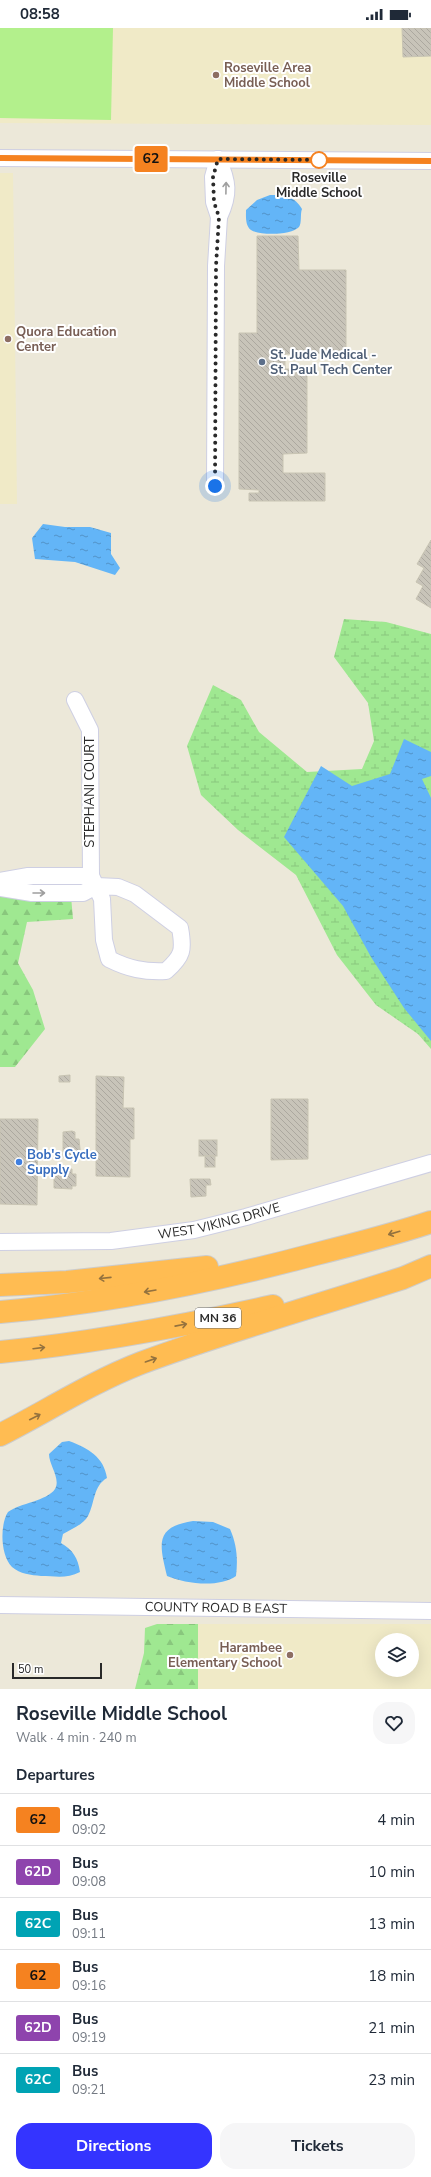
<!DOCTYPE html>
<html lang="en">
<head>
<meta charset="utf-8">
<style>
	:root { --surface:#fff; --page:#f6f6f7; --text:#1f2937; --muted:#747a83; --line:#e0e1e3; --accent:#3434ff }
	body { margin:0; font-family:"Nunito Sans",sans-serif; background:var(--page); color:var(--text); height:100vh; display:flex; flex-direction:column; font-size:15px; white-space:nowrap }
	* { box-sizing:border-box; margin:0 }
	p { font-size:13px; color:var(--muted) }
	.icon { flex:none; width:22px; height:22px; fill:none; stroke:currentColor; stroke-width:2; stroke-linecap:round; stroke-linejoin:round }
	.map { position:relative; height:1661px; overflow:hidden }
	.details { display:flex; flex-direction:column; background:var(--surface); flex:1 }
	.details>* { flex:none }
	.badge { padding:0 8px; border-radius:3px; font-size:14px; line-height:26px }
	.buttons { position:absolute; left:375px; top:1605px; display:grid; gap:8px }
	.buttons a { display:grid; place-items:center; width:44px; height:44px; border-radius:50%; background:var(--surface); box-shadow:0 4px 16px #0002; font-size:20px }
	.scale { position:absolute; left:12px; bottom:10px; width:90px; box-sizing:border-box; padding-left:4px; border:2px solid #292929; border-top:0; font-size:11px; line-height:14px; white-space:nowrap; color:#292929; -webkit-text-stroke:3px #fff; paint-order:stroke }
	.you { position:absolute; width:20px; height:20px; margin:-10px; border:3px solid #fff; border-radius:50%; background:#1a73e8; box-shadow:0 0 0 6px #1a73e833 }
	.map>.badge { position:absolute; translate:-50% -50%; box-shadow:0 0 0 2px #fff }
	h2 { padding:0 16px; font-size:15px; line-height:36px }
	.round { display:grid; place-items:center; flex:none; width:42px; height:42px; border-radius:16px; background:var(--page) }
	.headline { display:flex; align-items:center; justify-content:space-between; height:68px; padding:0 16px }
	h1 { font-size:19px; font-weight:700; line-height:30px }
	.primary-button { display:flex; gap:8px; margin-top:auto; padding:8px 16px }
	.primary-button a { flex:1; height:46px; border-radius:16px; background:var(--accent); color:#fff; font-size:16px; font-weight:700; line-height:46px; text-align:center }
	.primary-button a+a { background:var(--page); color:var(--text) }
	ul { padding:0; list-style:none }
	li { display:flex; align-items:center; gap:12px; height:52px; padding:0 16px; border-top:1px solid var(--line) }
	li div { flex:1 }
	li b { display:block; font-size:15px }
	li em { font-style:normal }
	li .badge { min-width:44px; font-weight:700; text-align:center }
	.status { display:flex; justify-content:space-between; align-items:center; height:28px; padding:0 20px; background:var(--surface); direction:ltr }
	.status svg { height:11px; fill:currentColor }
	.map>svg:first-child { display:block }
	.education { fill:#f0eac7; fill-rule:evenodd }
	.forest { fill:url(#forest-firs) }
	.wetland { fill:url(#wetland-marsh) }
	.pitch { fill:#b3f08c }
	.water { fill:url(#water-ripples) }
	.building { fill:url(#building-back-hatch); stroke:#c8c4b3 }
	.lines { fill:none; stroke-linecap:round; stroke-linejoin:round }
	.minor-casing { stroke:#cecfe3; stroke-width:18 }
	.highway-casing { stroke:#ccc; stroke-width:24 }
	.minor { stroke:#fff; stroke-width:16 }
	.highway { stroke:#ffbc52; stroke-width:22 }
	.oneway { stroke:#9f9f9f }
	.oneway2 { stroke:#94723e }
	.line-casing { stroke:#fff; stroke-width:9 }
	.line { stroke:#f58220; stroke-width:6 }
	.walk { stroke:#292929; stroke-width:4; stroke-dasharray:0 7.2 }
	.education-dot { fill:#8d6e63; stroke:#fff; stroke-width:1.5 }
	.stop-dot { fill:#fff; stroke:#f58220; stroke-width:2 }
	.service-dot { fill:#5c6f8a; stroke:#fff; stroke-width:1.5 }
	.shop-dot { fill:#3f7fe0; stroke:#fff; stroke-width:1.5 }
	.labels { text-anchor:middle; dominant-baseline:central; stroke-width:4; stroke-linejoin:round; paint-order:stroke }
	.shield { fill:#fff; stroke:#696969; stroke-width:1 }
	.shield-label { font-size:12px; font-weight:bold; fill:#292929 }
	.education-label { font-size:13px; font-weight:bold; fill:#785e54; stroke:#fff; text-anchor:start }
	.stop-label { font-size:13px; font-weight:bold; fill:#292929; stroke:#fff }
	.service-label { font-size:13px; font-weight:bold; fill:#4e5e75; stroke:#fff; text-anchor:start }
	.street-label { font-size:13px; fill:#292929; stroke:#fff }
	.shop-label { font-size:13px; font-weight:bold; fill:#366cbe; stroke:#fff; text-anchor:start }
</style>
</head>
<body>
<div class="status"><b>08:58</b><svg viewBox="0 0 49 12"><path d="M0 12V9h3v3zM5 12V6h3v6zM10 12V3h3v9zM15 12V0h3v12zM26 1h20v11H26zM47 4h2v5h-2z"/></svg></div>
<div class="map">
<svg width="431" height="1661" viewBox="0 0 431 1661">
	<defs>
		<pattern id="forest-firs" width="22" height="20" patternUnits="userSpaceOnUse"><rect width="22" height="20" fill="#9fe891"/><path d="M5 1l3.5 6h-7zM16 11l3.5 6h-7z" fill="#89c77d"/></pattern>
		<pattern id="wetland-marsh" width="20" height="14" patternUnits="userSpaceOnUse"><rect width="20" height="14" fill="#9fe891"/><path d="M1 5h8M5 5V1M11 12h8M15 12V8" fill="none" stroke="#89c77d"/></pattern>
		<pattern id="water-ripples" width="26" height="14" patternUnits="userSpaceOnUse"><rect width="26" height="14" fill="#63b5f7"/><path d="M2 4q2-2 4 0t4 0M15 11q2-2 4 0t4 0" fill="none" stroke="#5293c8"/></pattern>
		<pattern id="building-back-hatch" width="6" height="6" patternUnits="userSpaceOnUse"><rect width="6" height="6" fill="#c8c4b9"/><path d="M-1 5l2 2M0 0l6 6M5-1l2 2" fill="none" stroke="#aca89f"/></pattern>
	</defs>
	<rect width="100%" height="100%" fill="#ece8d9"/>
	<!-- education -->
	<g class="education">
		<path d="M0 0H431V97L0 95Z"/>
		<path d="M0 145H13L17 476H0Z"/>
		<path d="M198 1596H431V1661H198ZM382 1612H412V1642H382Z"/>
	</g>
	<!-- forest -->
	<g class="forest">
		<path d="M0 864 71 868 73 891 27 894 18 935 33 962 45 1001 15 1039H0Z"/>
		<path d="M157 1596H198V1661H135L144 1625 145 1600Z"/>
	</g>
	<!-- wetland -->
	<path class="wetland" d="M344 591 386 594 431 606V1021L418 1006 376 977 337 927 296 847 238 802 201 767 187 718 213 657 241 672 259 704 307 744 362 741 374 713 368 675 334 629Z"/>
	<!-- pitch -->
	<path class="pitch" d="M0 0H113L111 92 0 90Z"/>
	<!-- water -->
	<g class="water">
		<path d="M270 167C283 167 295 168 302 181 300 186 302 195 299 199 292 207 260 208 251 202 245 198 246 188 246 182L257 172Z"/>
		<path d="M43 496 65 499H90L111 505V526L120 540 115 547 75 534 35 531 32 510Z"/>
		<path d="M404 711 431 724V748L422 751 431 770V1013L404 980 371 929 343 878 284 809 321 738 352 758 390 746Z"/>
		<path d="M69 1413C88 1420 104 1429 107 1450 93 1458 95 1475 88 1488 83 1497 71 1501 63 1506L61 1515C73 1522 78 1530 80 1544 67 1551 55 1548 41 1548 31 1547 20 1546 12 1539 0 1527 0 1496 8 1484 20 1475 47 1473 55 1461 61 1451 49 1437 49 1426L62 1414Z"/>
		<path d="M193 1493 213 1494 230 1501C237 1517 238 1531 236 1548 219 1560 186 1556 167 1548 159 1515 155 1499 193 1493Z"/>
	</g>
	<!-- building -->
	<g class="building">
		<path d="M402 0H431V28L403 29Z"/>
		<path d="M257 208H298L299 242H346V325L285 326V341H307V425L283 426V445H325V473H249V465H259V462L239 461V305H257Z"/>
		<path d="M431 512V580L416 571 423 558 416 554 424 540 417 536Z"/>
		<path d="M70 1047V1054H59V1048Z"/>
		<path d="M96 1048 124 1049 123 1080H134V1111H130V1149L96 1148Z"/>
		<path d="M271 1071H308V1131L271 1132Z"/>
		<path d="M0 1091H38L37 1177 0 1176Z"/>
		<path d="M72 1103 75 1104V1111H79L81 1131 63 1129V1104Z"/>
		<rect x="199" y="1112" width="18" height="16"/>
		<rect x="205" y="1128" width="10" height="11"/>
		<path d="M54 1141H72V1146H76V1158H72V1161L54 1160Z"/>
		<path d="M190 1151H210L211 1157H206V1168L191 1169Z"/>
	</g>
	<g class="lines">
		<!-- minor casing -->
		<g class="minor-casing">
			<g id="minor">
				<path d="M0 130 431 133"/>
				<path d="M218 131C228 153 230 166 219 189"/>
				<path d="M215 458 216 238 219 189 214 174 213 149 218 131"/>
				<path d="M0 853 27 848H91"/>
				<path d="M0 860 32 865H83L96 858 118 859 135 866 180 900C184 922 183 928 166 943 144 944 129 941 109 931L104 912 102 871 91 848 90 702 75 672"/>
				<path id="s1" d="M0 1214 111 1213 194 1202 246 1189 431 1135"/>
				<path id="s2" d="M0 1577 431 1583"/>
			</g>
		</g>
		<!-- highway casing -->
		<g class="highway-casing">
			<g id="highway">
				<path d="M0 1257 67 1254 207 1239"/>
				<path d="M0 1284C105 1275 210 1254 312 1227 352 1217 392 1207 431 1194"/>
				<path d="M0 1324C92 1315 183 1298 273 1278"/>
				<path d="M0 1407C47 1383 92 1354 141 1335 227 1303 316 1278 403 1250L431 1238"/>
			</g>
		</g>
		<!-- minor -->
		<use href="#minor" class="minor"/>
		<!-- highway -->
		<use href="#highway" class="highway"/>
	</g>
	<!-- one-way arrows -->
	<defs><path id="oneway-shaft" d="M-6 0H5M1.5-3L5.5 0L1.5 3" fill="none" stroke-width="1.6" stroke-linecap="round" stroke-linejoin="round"/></defs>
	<g class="oneway">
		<use href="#oneway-shaft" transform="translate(226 160) rotate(-89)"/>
		<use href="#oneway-shaft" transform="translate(39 865)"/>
	</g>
	<g class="oneway2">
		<use href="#oneway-shaft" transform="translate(394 1205) rotate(164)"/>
		<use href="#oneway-shaft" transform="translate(105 1250) rotate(174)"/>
		<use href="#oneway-shaft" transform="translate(150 1263) rotate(170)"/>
		<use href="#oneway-shaft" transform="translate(181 1297) rotate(-11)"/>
		<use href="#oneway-shaft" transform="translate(39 1320) rotate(-7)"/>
		<use href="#oneway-shaft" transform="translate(151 1332) rotate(-19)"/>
		<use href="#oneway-shaft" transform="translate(35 1389) rotate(-27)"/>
	</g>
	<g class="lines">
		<!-- line casing -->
		<g class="line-casing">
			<path id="line" d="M0 130 431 133"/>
		</g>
		<!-- line -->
		<use href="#line" class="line"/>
		<!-- walk -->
		<path class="walk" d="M215 458 216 238 219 189 214 174 213 149 218 131 324 132H319"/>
	</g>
	<!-- markers -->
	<g class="education-dot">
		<circle cx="216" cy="47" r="4"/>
		<circle cx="8" cy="311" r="4"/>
		<circle cx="290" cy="1627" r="4"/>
	</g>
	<circle class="stop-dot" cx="319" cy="132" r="8"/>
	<circle class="service-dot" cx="262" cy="334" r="4"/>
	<circle class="shop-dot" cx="19" cy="1134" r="4"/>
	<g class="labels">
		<!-- shield labels -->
		<rect class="shield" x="195" y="1280" width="46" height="20" rx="3"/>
		<g class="shield-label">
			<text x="218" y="1290">MN 36</text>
		</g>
		<!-- education labels -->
		<g class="education-label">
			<text x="224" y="40">Roseville Area<tspan x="224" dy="15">Middle School</tspan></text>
			<text x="16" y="304">Quora Education<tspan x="16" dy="15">Center</tspan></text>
			<text x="282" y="1620" text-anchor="end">Harambee<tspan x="282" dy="15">Elementary School</tspan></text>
		</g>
		<!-- stop labels -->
		<g class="stop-label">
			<text x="319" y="150">Roseville<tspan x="319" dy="15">Middle School</tspan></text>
		</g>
		<!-- service labels -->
		<g class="service-label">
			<text x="270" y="327">St. Jude Medical -<tspan x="270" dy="15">St. Paul Tech Center</tspan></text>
		</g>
		<!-- street labels -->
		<g class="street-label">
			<text transform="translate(90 764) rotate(-90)">STEPHANI COURT</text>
			<text stroke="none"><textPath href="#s1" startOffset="221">WEST VIKING DRIVE</textPath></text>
			<text stroke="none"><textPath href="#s2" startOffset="216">COUNTY ROAD B EAST</textPath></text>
		</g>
		<!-- shop labels -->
		<g class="shop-label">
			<text x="27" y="1127">Bob's Cycle<tspan x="27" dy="15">Supply</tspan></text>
		</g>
	</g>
</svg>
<div class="buttons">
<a><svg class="icon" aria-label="layers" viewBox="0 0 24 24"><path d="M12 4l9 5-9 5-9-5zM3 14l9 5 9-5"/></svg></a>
</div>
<div class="scale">50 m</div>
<div class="you" style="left:215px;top:458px"></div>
<b class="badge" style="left:151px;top:131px;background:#f58220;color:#111">62</b>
</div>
<section class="details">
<div class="headline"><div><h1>Roseville Middle School</h1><p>Walk · 4 min · 240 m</p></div><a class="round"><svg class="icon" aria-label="heart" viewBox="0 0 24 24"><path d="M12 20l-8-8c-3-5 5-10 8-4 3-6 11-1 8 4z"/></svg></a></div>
<h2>Departures</h2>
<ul>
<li><span class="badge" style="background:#f58220;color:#111">62</span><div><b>Bus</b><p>09:02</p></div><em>4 min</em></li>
<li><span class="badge" style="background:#8e44ad;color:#fff">62D</span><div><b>Bus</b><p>09:08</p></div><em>10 min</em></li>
<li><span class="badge" style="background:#00a3b4;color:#fff">62C</span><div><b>Bus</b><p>09:11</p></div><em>13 min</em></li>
<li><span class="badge" style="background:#f58220;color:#111">62</span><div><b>Bus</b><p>09:16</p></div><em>18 min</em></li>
<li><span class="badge" style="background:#8e44ad;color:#fff">62D</span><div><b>Bus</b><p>09:19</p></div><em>21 min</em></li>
<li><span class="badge" style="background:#00a3b4;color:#fff">62C</span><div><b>Bus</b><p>09:21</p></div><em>23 min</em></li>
</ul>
<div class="primary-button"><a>Directions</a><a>Tickets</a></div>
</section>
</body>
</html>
